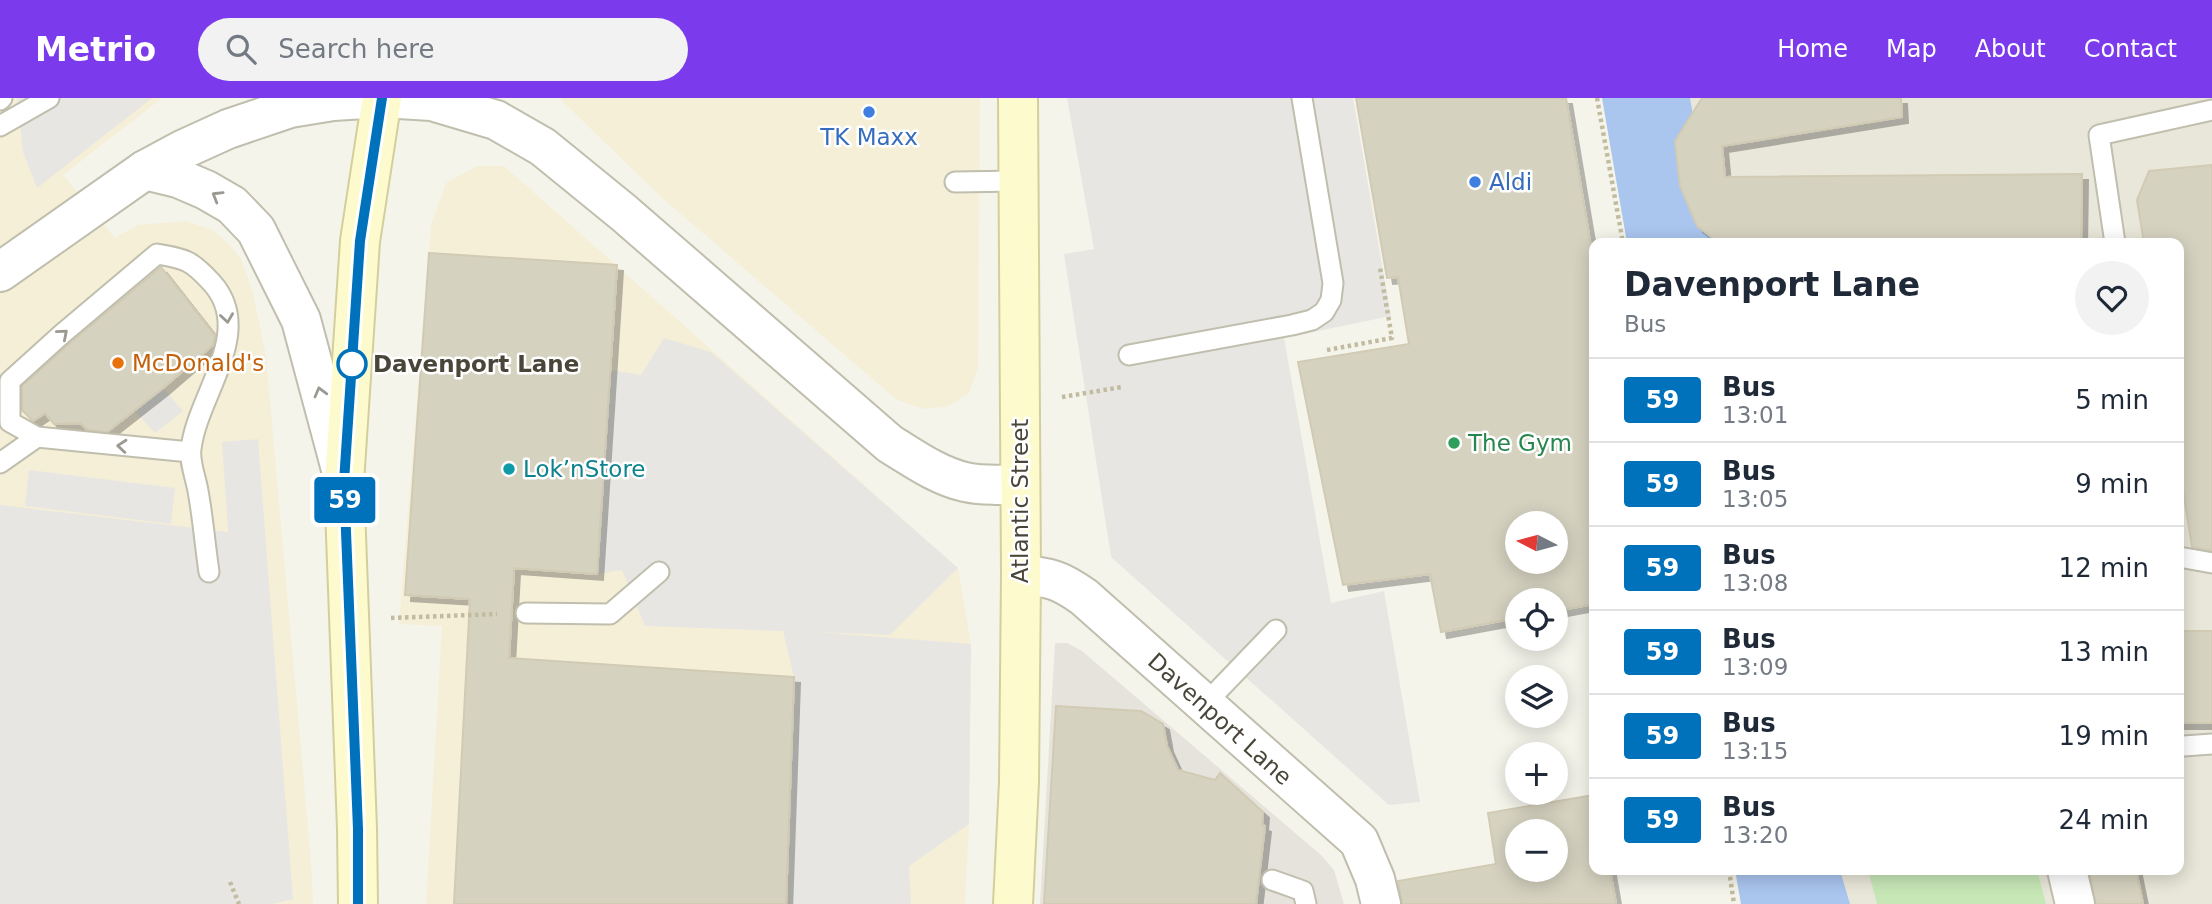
<!DOCTYPE html>
<html lang="en">
<head>
<meta charset="utf-8">
<style>
	:root { --surface:#fff; --page:#f2f2f3; --text:#1f2937; --muted:#747a83; --line:#e0e1e3; --accent:#7c3aed }
	body { margin:0; font-family:"DejaVu Sans",sans-serif; background:var(--page); color:var(--text); height:100vh; display:flex; flex-direction:column; font-size:26px; white-space:nowrap }
	* { box-sizing:border-box; margin:0 }
	p { font-size:23px; color:var(--muted) }
	.icon { flex:none; width:38px; height:38px; fill:none; stroke:currentColor; stroke-width:2; stroke-linecap:round; stroke-linejoin:round }
	.map { position:relative; flex:1; overflow:hidden }
	.panel { position:absolute; left:1589px; top:140px; width:595px; height:637px; display:flex; flex-direction:column; background:var(--surface); border-radius:14px; box-shadow:0 4px 18px #0003 }
	.panel>* { flex:none }
	.badge { padding:0 14px; border-radius:5px; font-size:24px; line-height:46px }
	.needle { width:46px; rotate:276deg }
	.fabs { position:absolute; left:1505px; top:413px; display:grid; gap:14px }
	.fabs a { display:grid; place-items:center; width:63px; height:63px; border-radius:50%; background:var(--surface); box-shadow:0 4px 18px #0003; font-size:35px }
	.map>.badge { position:absolute; translate:-50% -50%; box-shadow:0 0 0 4px #fff }
	.round { display:grid; place-items:center; flex:none; width:74px; height:74px; border-radius:37px; background:var(--page) }
	.summary { display:flex; align-items:center; justify-content:space-between; height:119px; padding:0 35px }
	h1 { font-size:33px; font-weight:800; line-height:52px }
	ul { padding:0; list-style:none }
	li { display:flex; align-items:center; gap:21px; height:84px; padding:0 35px; border-top:2px solid var(--line) }
	li div { flex:1 }
	li b { display:block; font-size:26px }
	li em { font-style:normal }
	li .badge { min-width:77px; font-weight:700; text-align:center }
	header { display:flex; align-items:center; gap:42px; box-sizing:border-box; height:98px; padding:0 35px; background:var(--accent); color:#fff }
	header strong { font-size:33px }
	nav { display:flex; gap:38px; margin-inline-start:auto; font-size:24px }
	.search { width:490px; height:63px; background:var(--page); display:flex; align-items:center; gap:18px; box-sizing:border-box; padding:0 24px; border-radius:38px; color:var(--muted); font-size:26px }
	.map>svg:first-child { display:block }
	.residential { fill:#e9e7d9 }
	.commercial { fill:#f5efd7 }
	.industrial { fill:#e5e3dc }
	.green { fill:#c7e7b6 }
	.parking { fill:#e7e6e2 }
	.water { fill:#aac5ee }
	.building { fill:#d6d2c0; stroke:#d1cbb4; stroke-width:2; fill-rule:evenodd; filter:url(#shadow) }
	.lines { fill:none; stroke-linecap:round; stroke-linejoin:round }
	.lane-casing { stroke:#c0bead; stroke-width:23 }
	.street-casing { stroke:#c0bead; stroke-width:42 }
	.secondary-casing { stroke:#d3cf9c; stroke-width:42 }
	.path { stroke:#c1bc9f; stroke-width:4.5; stroke-dasharray:3.5 3.5; stroke-linecap:butt }
	.lane { stroke:#fff; stroke-width:19 }
	.street { stroke:#fff; stroke-width:38 }
	.secondary { stroke:#fdfbcd; stroke-width:38 }
	.oneway { stroke:#9b9992 }
	.line-casing { stroke:#fff; stroke-width:16 }
	.line { stroke:#0072bc; stroke-width:10 }
	.shop-dot { fill:#3f7fe0; stroke:#fff; stroke-width:2.5 }
	.food-dot { fill:#e8710a; stroke:#fff; stroke-width:2.5 }
	.stop-dot { fill:#fff; stroke:#0072bc; stroke-width:3.5 }
	.leisure-dot { fill:#2e9e5b; stroke:#fff; stroke-width:2.5 }
	.culture-dot { fill:#0f9aa8; stroke:#fff; stroke-width:2.5 }
	.labels { text-anchor:middle; dominant-baseline:central; stroke-width:5; stroke-linejoin:round; paint-order:stroke }
	.shop-label { font-size:23px; fill:#366cbe; stroke:#fff }
	.food-label { font-size:23px; fill:#c56008; stroke:#fff; text-anchor:start }
	.stop-label { font-size:23px; font-weight:bold; fill:#494639; stroke:#fff; text-anchor:start }
	.leisure-label { font-size:23px; fill:#27864d; stroke:#fff; text-anchor:start }
	.culture-label { font-size:23px; fill:#0d838f; stroke:#fff; text-anchor:start }
	.street-label { font-size:23px; fill:#494639; stroke:#fff }
</style>
</head>
<body>
<header>
<strong>Metrio</strong>
<div class="search"><svg class="icon" aria-label="search" viewBox="0 0 24 24"><circle cx="10" cy="10" r="6"/><path d="M15 15l6 6"/></svg>Search here</div>
<nav><a>Home</a><a>Map</a><a>About</a><a>Contact</a></nav>
</header>
<div class="map">
<svg width="2212" height="806" viewBox="0 0 2212 806">
	<defs>
		<filter id="shadow"><feDropShadow dx="6" dy="6" stdDeviation="0" flood-color="#0004"/></filter>
	</defs>
	<rect width="100%" height="100%" fill="#f5f4eb"/>
	<!-- residential -->
	<path class="residential" d="M1690 0H2212V806H1850L1840 772H2179V145H1716Z"/>
	<!-- commercial -->
	<g class="commercial">
		<path d="M0 0H162L63 77 115 140 138 127 186 123 212 132 228 145 241 161 253 195 266 258 311 763 313 806H0Z"/>
		<path d="M559 0H980L978 270 969 295 949 308 924 311 897 302 662 100Z"/>
		<path d="M477 68H504L958 470 971 546 969 726 965 806H426L442 528 399 526 431 127 446 85Z"/>
	</g>
	<!-- industrial -->
	<path class="industrial" d="M1055 545H1067L1082 553 1321 757 1334 772 1344 806H1040Z"/>
	<!-- green -->
	<path class="green" d="M1868 772H2037L2046 806H1877Z"/>
	<!-- parking -->
	<g class="parking">
		<path d="M17 0H152L37 90 23 54Z"/>
		<path d="M1067 0H1353L1391 218 1284 240 1331 505 1384 493 1420 704 1389 707 1111 459 1064 156 1094 151Z"/>
		<path d="M664 240 711 254 958 470 890 537 817 534 971 546 969 726 909 768 911 806H786L794 579 783 533 645 528 622 472 597 476 610 272 641 277Z"/>
		<path d="M163 290 183 313 155 335 135 313Z"/>
		<path d="M258 341 293 801 272 806H0V407L228 434 222 344Z"/>
		<path d="M29 372 175 390 171 426 25 408Z"/>
	</g>
	<!-- water -->
	<g class="water">
		<path d="M1602 0H1690L1716 145H1627Z"/>
		<path d="M1735 772H1840L1850 806H1741Z"/>
	</g>
	<!-- building -->
	<g class="building">
		<path d="M1356 0H1566L1594 167V506L1556 513V502H1517V520L1441 534 1430 476 1343 487 1298 264 1409 246 1398 179 1387 180ZM1517 425H1556V464H1517Z"/>
		<path d="M1702 0H1901L1902 19 1722 48 1725 79 2082 76 2081 145H1719L1697 128 1680 88 1675 43Z"/>
		<path d="M2212 67V452H2210L2192 449 2179 367V145H2144L2137 102 2149 73Z"/>
		<path d="M429 155 617 167 597 476 514 470 509 560 794 579 786 806H454L470 501 405 497Z"/>
		<path d="M161 169 215 238 213 247 163 290 107 334 88 332 80 325 54 326 45 315 33 323 22 312V288L70 245Z"/>
		<rect x="2179" y="533" width="33" height="92"/>
		<path d="M1056 608 1141 613 1163 626 1167 648 1178 672 1215 682 1220 675 1263 714 1262 727 1265 728 1256 806H1044Z"/>
		<path d="M1594 697V772H1610L1616 806H1402L1398 783 1496 766 1488 715ZM1517 733H1556V772H1517Z"/>
		<path d="M2089 772H2136L2143 806H2096Z"/>
	</g>
	<g class="lines">
		<!-- lane casing -->
		<g class="lane-casing">
			<g id="lane">
				<path d="M0 2 2 0"/>
				<path d="M0 28 49 0"/>
				<path d="M955 84 1018 83"/>
				<path d="M2115 145 2099 37 2212 12"/>
				<path d="M1129 257 1292 227 1312 222 1324 214 1331 202 1333 185 1302 0"/>
				<path d="M190 354 37 339 10 324V283L62 236 157 156C186 161 191 162 212 185 256 234 197 297 191 351 189 364 196 380 198 393 203 420 205 447 209 474"/>
				<path d="M0 365 37 339"/>
				<path d="M2179 459 2212 465"/>
				<path d="M526 515 610 516 659 474"/>
				<path d="M1204 607 1276 532"/>
				<path d="M2184 648 2212 646"/>
				<path d="M1272 782 1303 793 1306 806"/>
			</g>
		</g>
		<!-- street casing -->
		<g class="street-casing">
			<g id="street">
				<path d="M145 72 178 80 206 92 232 107 256 132 301 222 342 375"/>
				<path d="M0 174 145 72 184 51 228 31 290 10 333 3 382 0 432 3 496 22 543 49 624 115 890 346C913 360 938 378 965 384 983 388 1002 387 1020 386"/>
				<path d="M1021 477C1050 479 1060 482 1084 499L1359 743 1375 781 1381 806"/>
				<path d="M2067 772 2075 806"/>
			</g>
		</g>
		<!-- secondary casing -->
		<g class="secondary-casing">
			<g id="secondary">
				<path d="M358 806 357 731 344 384 360 143 382 0"/>
				<path d="M1013 806 1019 684 1021 477 1018 0"/>
			</g>
		</g>
		<!-- path -->
		<g class="path">
			<path d="M1597 0 1623 145"/>
			<path d="M1327 252 1392 240 1380 170"/>
			<path d="M1062 299 1122 289"/>
			<path d="M391 520 497 516"/>
			<path d="M1729 772 1734 806"/>
			<path d="M230 784 239 806"/>
		</g>
		<!-- lane -->
		<use href="#lane" class="lane"/>
		<!-- street -->
		<use href="#street" class="street"/>
		<!-- secondary -->
		<use href="#secondary" class="secondary"/>
	</g>
	<!-- one-way arrows -->
	<defs><path id="oneway-chevron" d="M-2-3.5L2.5 0L-2 3.5" fill="none" stroke-width="1.6" stroke-linecap="round" stroke-linejoin="round" transform="scale(1.75)"/></defs>
	<g class="oneway">
		<use href="#oneway-chevron" transform="translate(217 98) rotate(-149)"/>
		<use href="#oneway-chevron" transform="translate(227 220) rotate(82)"/>
		<use href="#oneway-chevron" transform="translate(63 236) rotate(-41)"/>
		<use href="#oneway-chevron" transform="translate(320 294) rotate(-105)"/>
		<use href="#oneway-chevron" transform="translate(122 348) rotate(-175)"/>
	</g>
	<g class="lines">
		<!-- line casing -->
		<g class="line-casing">
			<path id="line" d="M358 806V731L344 384 360 143 382 0"/>
		</g>
		<!-- line -->
		<use href="#line" class="line"/>
	</g>
	<!-- markers -->
	<g class="shop-dot">
		<circle cx="869" cy="14" r="7"/>
		<circle cx="1475" cy="84" r="7"/>
	</g>
	<circle class="food-dot" cx="118" cy="265" r="7"/>
	<circle class="stop-dot" cx="352" cy="266" r="14"/>
	<circle class="leisure-dot" cx="1454" cy="345" r="7"/>
	<circle class="culture-dot" cx="509" cy="371" r="7"/>
	<g class="labels">
		<!-- shop labels -->
		<g class="shop-label">
			<text x="869" y="39">TK Maxx</text>
			<text x="1489" y="84" text-anchor="start">Aldi</text>
		</g>
		<!-- food labels -->
		<g class="food-label">
			<text x="132" y="265">McDonald's</text>
		</g>
		<!-- stop labels -->
		<g class="stop-label">
			<text x="373" y="266">Davenport Lane</text>
		</g>
		<!-- leisure labels -->
		<g class="leisure-label">
			<text x="1468" y="345">The Gym</text>
		</g>
		<!-- culture labels -->
		<g class="culture-label">
			<text x="523" y="371">Lok’nStore</text>
		</g>
		<!-- street labels -->
		<g class="street-label">
			<text transform="translate(1020 403) rotate(-90)">Atlantic Street</text>
			<text transform="translate(1220 621) rotate(42)">Davenport Lane</text>
		</g>
	</g>
</svg>
<div class="fabs">
<a><svg class="needle" viewBox="-14 -14 28 28"><path d="M0-13l5 13h-10z" fill="#e53935"/><path d="M0 13l5-13h-10z" fill="#747a83"/></svg></a>
<a><svg class="icon" aria-label="locate" viewBox="0 0 24 24"><circle cx="12" cy="12" r="6"/><path d="M12 2v4M12 18v4M2 12h4M18 12h4"/></svg></a>
<a><svg class="icon" aria-label="layers" viewBox="0 0 24 24"><path d="M12 4l9 5-9 5-9-5zM3 14l9 5 9-5"/></svg></a>
<a>+</a>
<a>−</a>
</div>
<b class="badge" style="left:345px;top:402px;background:#0072bc;color:#fff">59</b>
<section class="panel">
<div class="summary"><div><h1>Davenport Lane</h1><p>Bus</p></div><a class="round"><svg class="icon" aria-label="heart" viewBox="0 0 24 24"><path d="M12 20l-8-8c-3-5 5-10 8-4 3-6 11-1 8 4z"/></svg></a></div>
<ul>
<li><span class="badge" style="background:#0072bc;color:#fff">59</span><div><b>Bus</b><p>13:01</p></div><em>5 min</em></li>
<li><span class="badge" style="background:#0072bc;color:#fff">59</span><div><b>Bus</b><p>13:05</p></div><em>9 min</em></li>
<li><span class="badge" style="background:#0072bc;color:#fff">59</span><div><b>Bus</b><p>13:08</p></div><em>12 min</em></li>
<li><span class="badge" style="background:#0072bc;color:#fff">59</span><div><b>Bus</b><p>13:09</p></div><em>13 min</em></li>
<li><span class="badge" style="background:#0072bc;color:#fff">59</span><div><b>Bus</b><p>13:15</p></div><em>19 min</em></li>
<li><span class="badge" style="background:#0072bc;color:#fff">59</span><div><b>Bus</b><p>13:20</p></div><em>24 min</em></li>
</ul>
</section>
</div>
</body>
</html>
